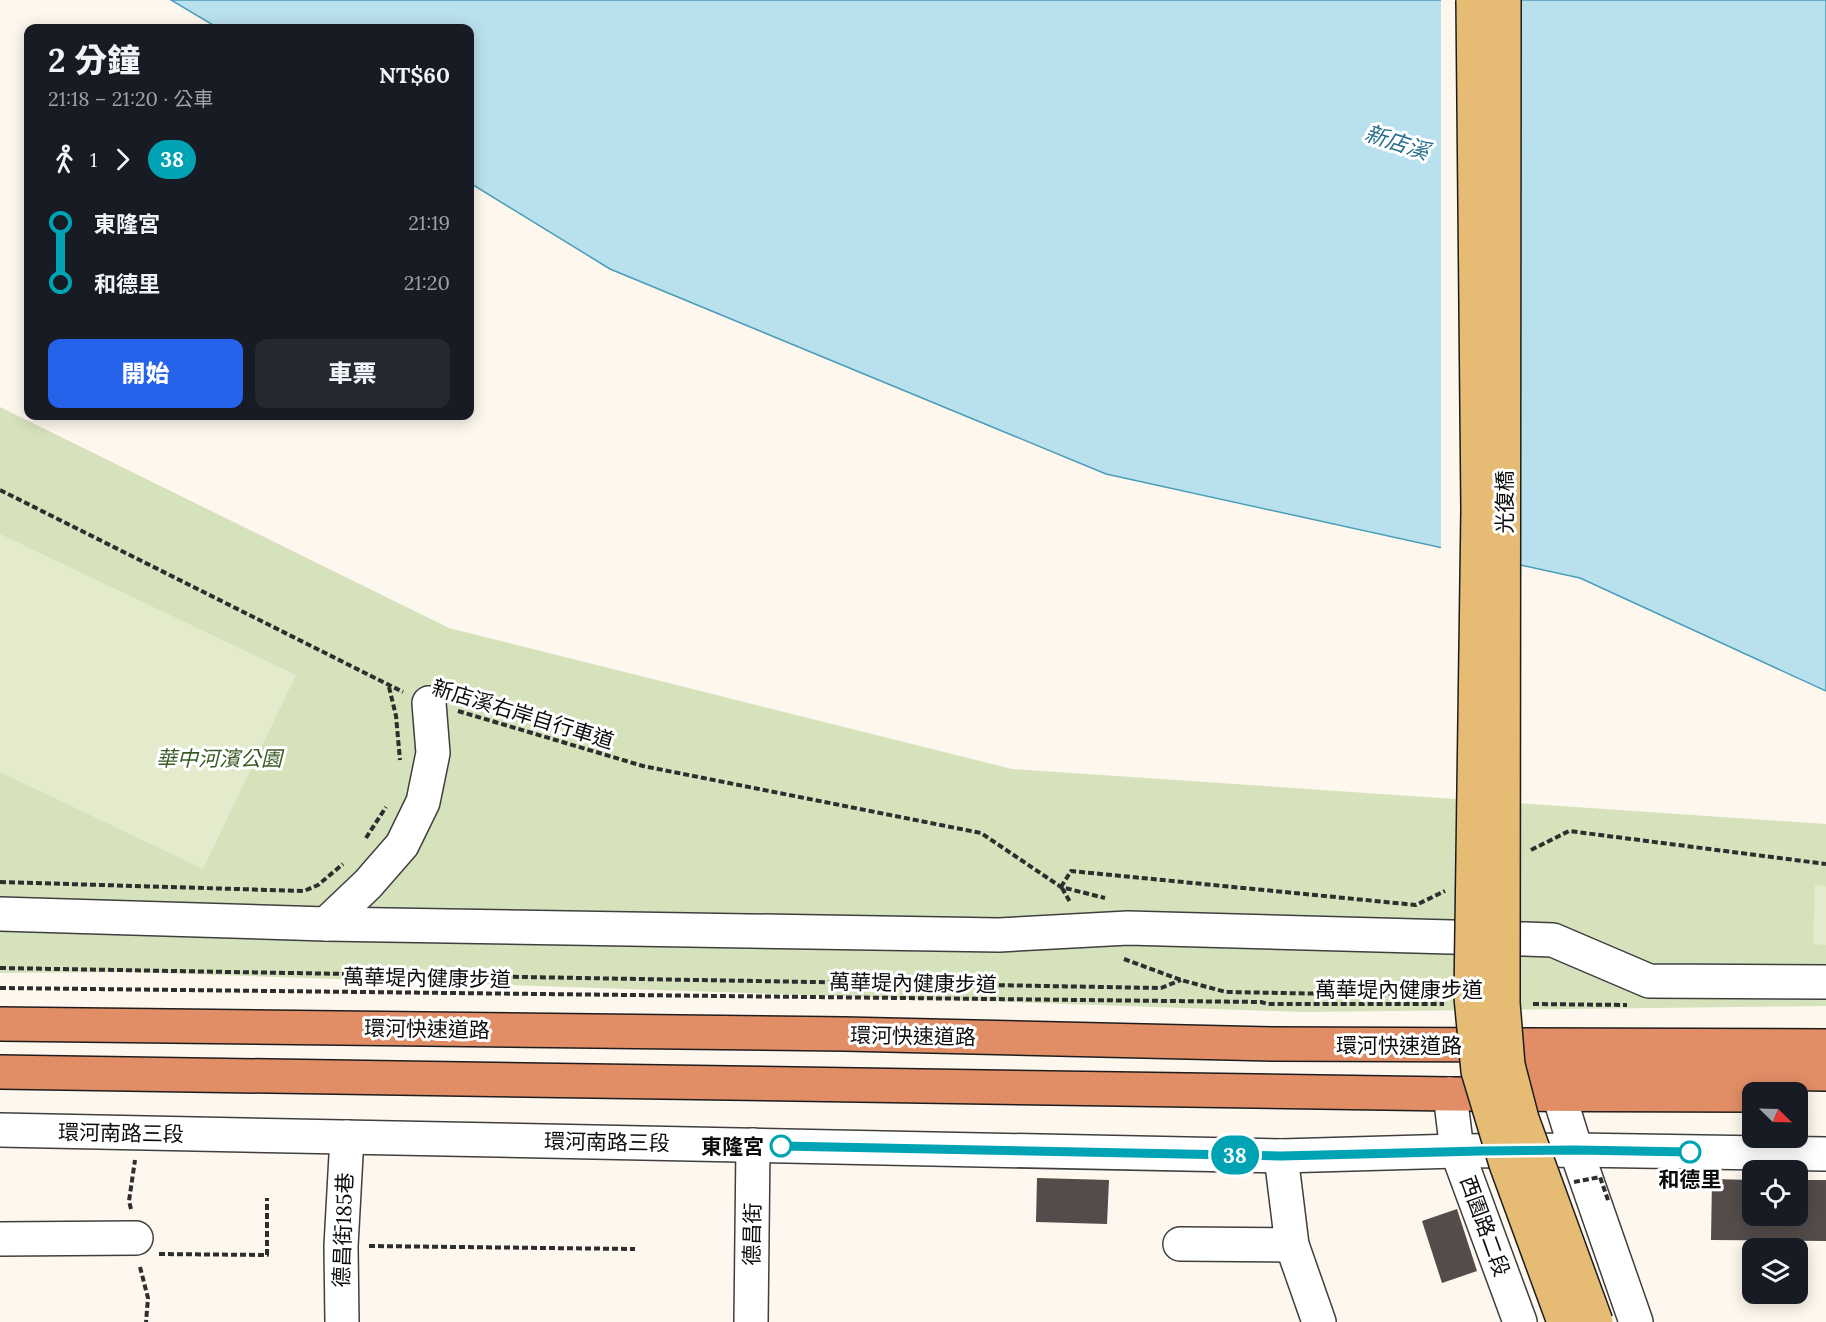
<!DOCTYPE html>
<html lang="zh-TW">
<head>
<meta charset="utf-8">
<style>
	:root { --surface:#171b24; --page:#242831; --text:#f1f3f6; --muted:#9ea1a6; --accent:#2563eb }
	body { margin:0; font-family:Lora,"Noto Sans TC",serif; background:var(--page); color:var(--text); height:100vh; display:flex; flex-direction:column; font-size:22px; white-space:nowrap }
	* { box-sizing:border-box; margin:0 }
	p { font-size:20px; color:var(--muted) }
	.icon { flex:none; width:33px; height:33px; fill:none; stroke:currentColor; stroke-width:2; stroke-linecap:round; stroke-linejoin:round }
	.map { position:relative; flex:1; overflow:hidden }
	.panel { position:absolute; left:24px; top:24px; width:450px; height:396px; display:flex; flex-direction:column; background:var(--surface); border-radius:12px; box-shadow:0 3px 15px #0003 }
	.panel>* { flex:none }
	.badge { padding:0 12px; border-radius:20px; font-size:21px; line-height:39px }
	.needle { width:39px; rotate:113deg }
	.buttons { position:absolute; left:1742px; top:1082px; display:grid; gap:12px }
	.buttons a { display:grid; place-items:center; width:66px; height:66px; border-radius:12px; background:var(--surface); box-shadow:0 3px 15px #0003; font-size:30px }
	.map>.badge { position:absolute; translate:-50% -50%; box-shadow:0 0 0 3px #fff }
	.legs { display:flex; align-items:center; gap:9px; height:66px; padding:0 24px; font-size:20px }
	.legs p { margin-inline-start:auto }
	.headline { display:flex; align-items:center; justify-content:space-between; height:102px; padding:0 24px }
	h1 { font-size:33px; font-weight:800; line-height:45px }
	.cta { display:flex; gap:12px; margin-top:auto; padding:12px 24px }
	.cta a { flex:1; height:69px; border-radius:12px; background:var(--accent); color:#fff; font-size:24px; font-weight:800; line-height:69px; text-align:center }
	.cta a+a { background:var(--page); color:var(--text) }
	ul { padding:0 24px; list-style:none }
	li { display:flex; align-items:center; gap:21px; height:60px; font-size:22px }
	li i { display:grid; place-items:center; width:9px; height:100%; margin:0 8px; background:currentColor }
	li i::after { content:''; width:15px; height:15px; margin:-8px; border:4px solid; border-radius:50%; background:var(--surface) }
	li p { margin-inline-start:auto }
	li:first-child i { background:linear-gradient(#0000 50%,currentColor 0) }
	li:last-child i { background:linear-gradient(currentColor 50%,#0000 0) }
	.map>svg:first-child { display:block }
	.green { fill:#d5e2bc }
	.pitch { fill:#e4ebcc }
	.water { fill:#b9e1ed; stroke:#499dba; stroke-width:1.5 }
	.pier { fill:#fdf7ed }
	.building { fill:#534c4a }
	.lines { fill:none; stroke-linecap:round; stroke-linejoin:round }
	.minor-casing { stroke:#3f3f3f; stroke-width:36 }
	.highway-casing { stroke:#1d1d1d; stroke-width:36 }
	.path { stroke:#2e2e2e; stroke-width:4; stroke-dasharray:6 3; stroke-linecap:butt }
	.minor { stroke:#fff; stroke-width:33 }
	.highway { stroke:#e18e67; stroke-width:33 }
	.major-bridge-casing { stroke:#1d1d1d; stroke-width:36; stroke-linecap:butt }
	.path-bridge { stroke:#2e2e2e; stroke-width:4; stroke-dasharray:6 3; stroke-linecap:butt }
	.major-bridge { stroke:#e6bb74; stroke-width:33 }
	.line-1-casing { stroke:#fff; stroke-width:14 }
	.line-1 { stroke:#00a3b4; stroke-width:9 }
	.stop-1-dot { fill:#fff; stroke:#00a3b4; stroke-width:3 }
	.labels { text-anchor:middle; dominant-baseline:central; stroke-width:6; stroke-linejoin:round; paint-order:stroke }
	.street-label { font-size:21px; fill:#0c0c0c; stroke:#fff }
	.park-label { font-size:21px; font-style:italic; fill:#385a25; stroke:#fff }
	.stop-label { font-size:21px; font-weight:bold; fill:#0c0c0c; stroke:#fff; text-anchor:end }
	.water-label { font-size:22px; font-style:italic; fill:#266e8c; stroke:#fff }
</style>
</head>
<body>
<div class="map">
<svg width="1826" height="1322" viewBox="0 0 1826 1322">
	<rect width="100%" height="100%" fill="#fdf7ed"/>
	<!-- green -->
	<path class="green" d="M0 407 449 628 1012 769 1826 824V1006L1303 1012 130 972 0 973Z"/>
	<!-- pitch -->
	<g class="pitch">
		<path d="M0 534 296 675 203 869 0 772Z"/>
		<path d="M1815 885 1826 886V945L1813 944Z"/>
	</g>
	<!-- water -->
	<path class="water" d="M171 0H1826V691L1580 578 1106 474 610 269 470 183V28H218Z"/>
	<!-- pier -->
	<path class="pier" d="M1441 0H1514L1520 568 1441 551Z"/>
	<!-- building -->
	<g class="building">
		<path d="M1037 1178 1109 1180 1107 1224 1036 1222Z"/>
		<path d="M1712 1179 1752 1180V1215H1797V1180H1826V1241L1711 1240Z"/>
		<path d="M1457 1209 1477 1271 1442 1283 1422 1221Z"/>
	</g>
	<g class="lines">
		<!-- minor casing -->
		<g class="minor-casing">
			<g id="minor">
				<path d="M0 914 326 924 999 935 1128 928 1523 939 1553 940 1649 981 1826 982"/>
				<path d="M326 924 368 884 402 845 423 802 433 753 429 703"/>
				<path d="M1450 1094 1457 1151 1520 1322"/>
				<path d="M1559 1095 1576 1150 1636 1322"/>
				<path d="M0 1130 1281 1156 1457 1151 1576 1150 1826 1154"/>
				<path d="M1281 1156 1292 1245 1319 1322"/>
				<path d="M0 1239 136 1238"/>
				<path d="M1180 1244 1292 1245"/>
				<path d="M342 1322 341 1246 347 1137"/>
				<path d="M751 1322 753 1145"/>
			</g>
		</g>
		<!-- highway casing -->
		<g class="highway-casing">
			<g id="highway">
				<path d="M0 1024 844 1034 1274 1044 1826 1046"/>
				<path d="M1516 1064 1587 1070 1826 1074"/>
				<path d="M0 1072 1450 1094 1752 1095"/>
			</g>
		</g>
		<!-- path -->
		<g class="path">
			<path d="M0 490 403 692"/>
			<path d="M389 687 396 716 400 760"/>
			<path d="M458 711 643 766 981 833 1061 887 1105 898"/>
			<path d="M366 838 386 807"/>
			<path d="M1531 850 1569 831 1826 864"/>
			<path d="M0 882 304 891 318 885 343 864"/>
			<path d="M1061 887 1071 871 1416 905 1445 891"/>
			<path d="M1062 888 1070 902"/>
			<path d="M1124 959 1181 980 1226 992 1444 996"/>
			<path d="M0 968 1161 988 1181 980"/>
			<path d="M0 988 1261 1002 1268 1004H1444"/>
			<path d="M1533 1004 1627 1005"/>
			<path d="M131 1209 129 1201 135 1160"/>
			<path d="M369 1246 635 1249"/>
			<path d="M159 1254 267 1255V1198"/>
			<path d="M140 1267 148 1298 146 1322"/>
		</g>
		<!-- minor -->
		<use href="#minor" class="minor"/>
		<!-- highway -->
		<use href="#highway" class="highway"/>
		<!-- major-bridge casing -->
		<g class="major-bridge-casing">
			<g id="major-bridge">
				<path d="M1473 0 1478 510 1471 997 1478 1071 1506 1164 1564 1322"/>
				<path d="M1504 0 1503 1003 1508 1065 1522 1119 1596 1322"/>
			</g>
		</g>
		<!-- path-bridge -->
		<path class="path-bridge" d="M1574 1182 1600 1177 1609 1203"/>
		<!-- major-bridge -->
		<use href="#major-bridge" class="major-bridge"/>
	</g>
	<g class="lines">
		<!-- line-1 casing -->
		<g class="line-1-casing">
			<path id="line-1" d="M781 1146 1281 1156 1481 1151 1576 1150 1690 1152"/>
		</g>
		<!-- line-1 -->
		<use href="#line-1" class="line-1"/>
	</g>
	<!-- markers -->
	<g class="stop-1-dot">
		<circle cx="781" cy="1146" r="10"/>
		<circle cx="1690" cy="1152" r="10"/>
	</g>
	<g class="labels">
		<!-- street labels -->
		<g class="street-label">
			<text transform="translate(1504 502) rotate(-90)">光復橋</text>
			<text transform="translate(523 714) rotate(17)">新店溪右岸自行車道</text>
			<text transform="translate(427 978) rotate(1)">萬華堤內健康步道</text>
			<text transform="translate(913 983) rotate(1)">萬華堤內健康步道</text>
			<text x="1399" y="989">萬華堤內健康步道</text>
			<text transform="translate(427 1029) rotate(1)">環河快速道路</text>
			<text transform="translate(913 1036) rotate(1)">環河快速道路</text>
			<text x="1399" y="1045">環河快速道路</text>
			<text transform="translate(121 1133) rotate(1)">環河南路三段</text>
			<text transform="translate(607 1142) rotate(1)">環河南路三段</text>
			<text transform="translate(1485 1226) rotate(70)">西園路二段</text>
			<text transform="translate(343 1230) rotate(-88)">德昌街185巷</text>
			<text transform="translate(752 1234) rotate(-89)">德昌街</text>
		</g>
		<!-- park labels -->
		<g class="park-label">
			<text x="219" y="758">華中河濱公園</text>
		</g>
		<!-- stop labels -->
		<g class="stop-label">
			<text x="764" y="1146">東隆宮</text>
			<text x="1690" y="1179" text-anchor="middle">和德里</text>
		</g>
		<!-- water labels -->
		<g class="water-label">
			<text transform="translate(1397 142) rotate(18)">新店溪</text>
		</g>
	</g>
</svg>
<div class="buttons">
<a><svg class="needle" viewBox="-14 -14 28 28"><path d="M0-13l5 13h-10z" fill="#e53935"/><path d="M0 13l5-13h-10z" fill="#9ea1a6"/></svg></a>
<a><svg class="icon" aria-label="locate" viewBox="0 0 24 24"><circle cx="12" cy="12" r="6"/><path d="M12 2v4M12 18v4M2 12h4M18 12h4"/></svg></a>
<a><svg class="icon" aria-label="layers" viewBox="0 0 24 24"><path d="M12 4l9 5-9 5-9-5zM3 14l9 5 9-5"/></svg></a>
</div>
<b class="badge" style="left:1235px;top:1155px;background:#00a3b4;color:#fff">38</b>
<section class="panel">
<div class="headline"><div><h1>2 分鐘</h1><p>21:18 – 21:20 · 公車</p></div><b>NT$60</b></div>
<div class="legs"><svg class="icon" aria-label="walk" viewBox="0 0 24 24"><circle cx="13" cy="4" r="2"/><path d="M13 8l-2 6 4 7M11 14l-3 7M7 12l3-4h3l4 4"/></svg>1<svg class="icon" aria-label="forward" viewBox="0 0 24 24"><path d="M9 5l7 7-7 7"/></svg><b class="badge" style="background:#00a3b4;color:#fff">38</b></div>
<ul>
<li><i style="color:#00a3b4"></i><b>東隆宮</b><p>21:19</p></li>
<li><i style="color:#00a3b4"></i><b>和德里</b><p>21:20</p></li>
</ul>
<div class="cta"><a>開始</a><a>車票</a></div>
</section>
</div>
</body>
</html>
